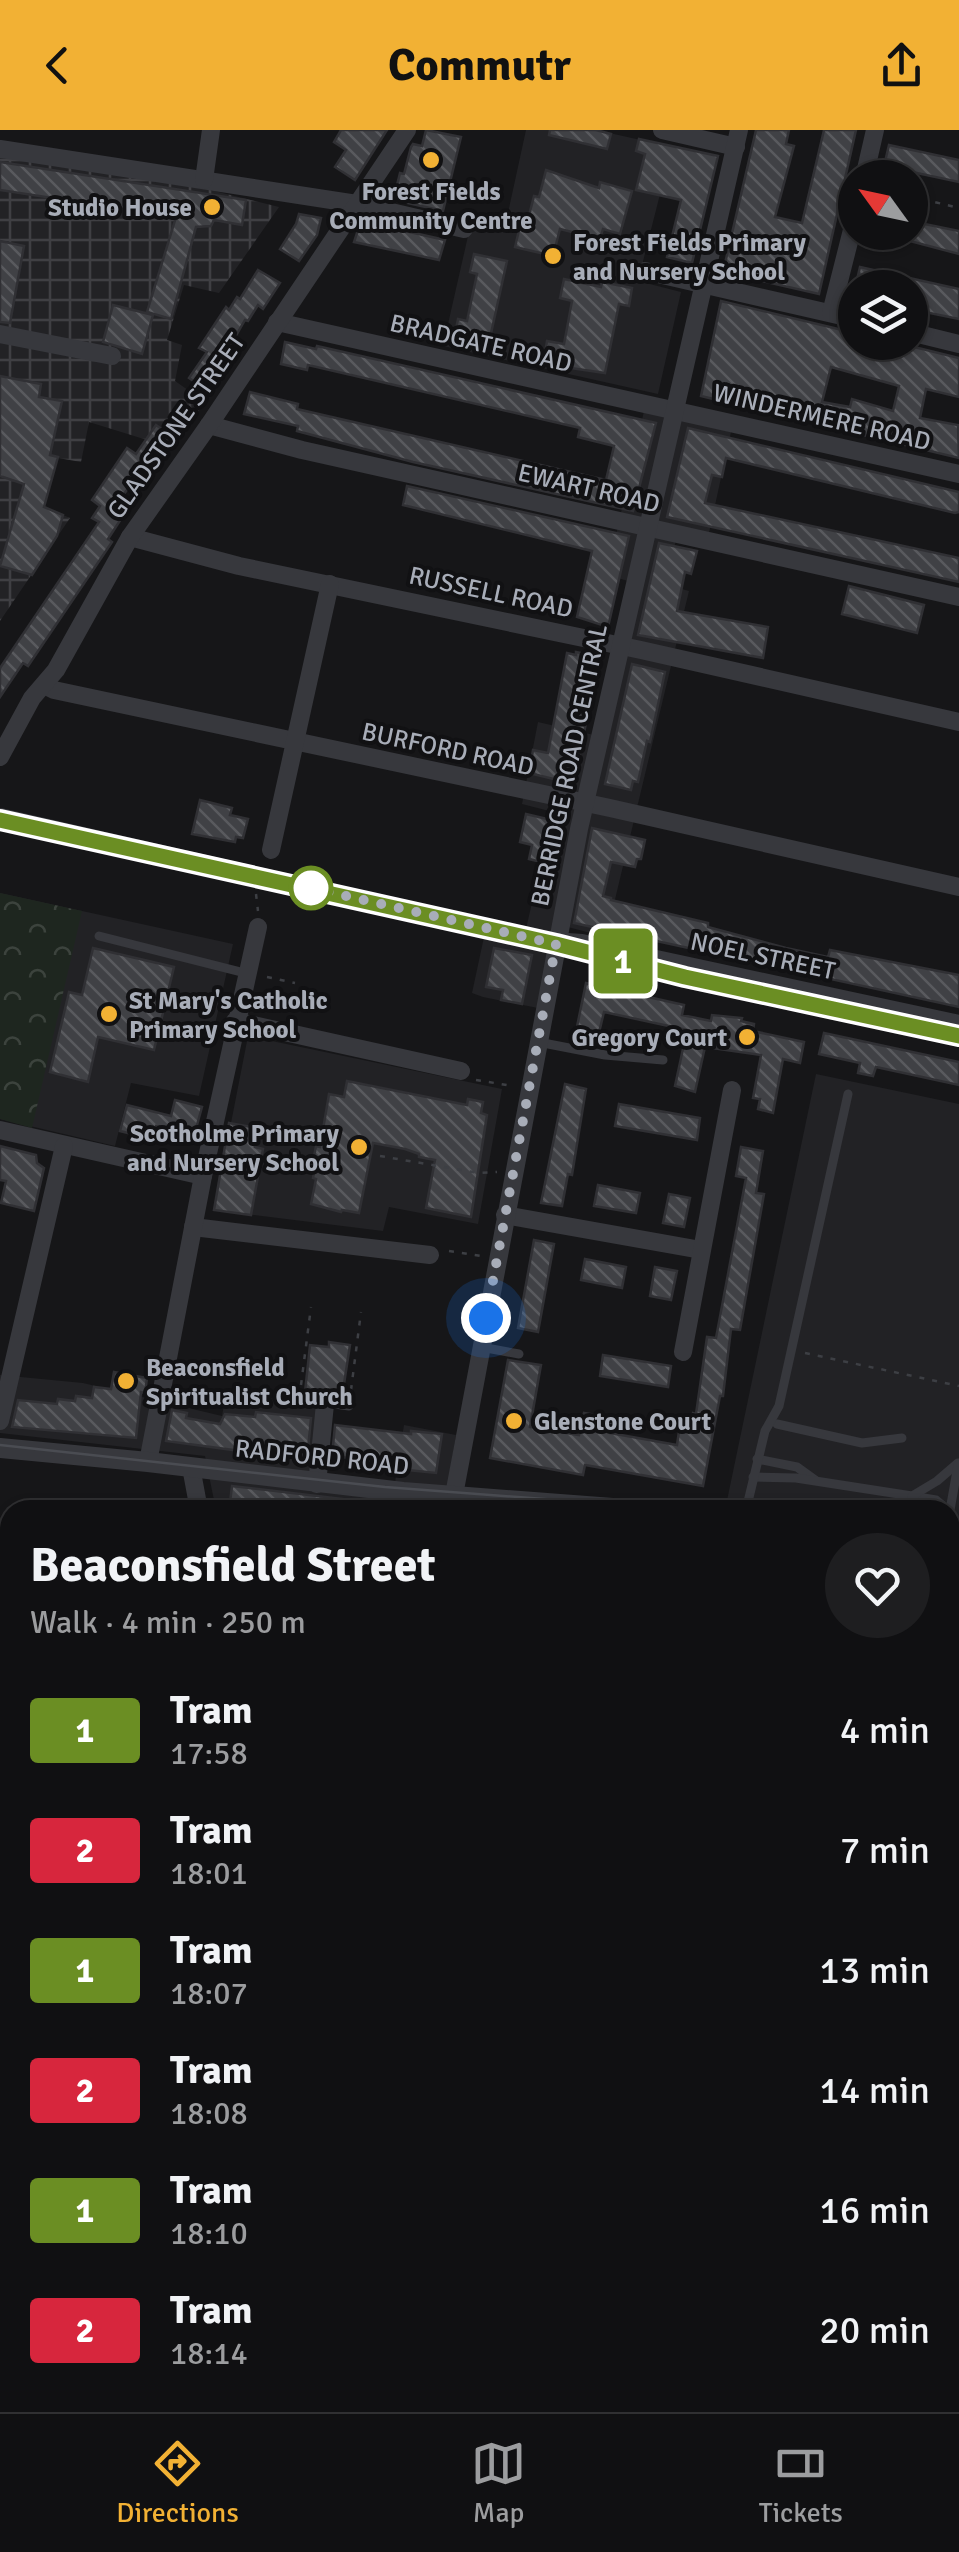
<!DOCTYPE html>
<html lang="en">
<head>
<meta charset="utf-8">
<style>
	:root { --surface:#101012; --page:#1e1e20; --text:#f1f3f6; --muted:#9c9d9f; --line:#303032; --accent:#f2b134 }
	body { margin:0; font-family:Signika,sans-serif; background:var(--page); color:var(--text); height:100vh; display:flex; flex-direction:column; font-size:38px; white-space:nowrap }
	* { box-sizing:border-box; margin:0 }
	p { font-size:32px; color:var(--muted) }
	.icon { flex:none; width:55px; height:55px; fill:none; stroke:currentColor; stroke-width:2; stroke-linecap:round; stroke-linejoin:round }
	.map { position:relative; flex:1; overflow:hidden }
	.side { position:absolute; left:0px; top:1370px; width:960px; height:912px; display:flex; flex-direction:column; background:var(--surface); border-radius:30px 30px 0 0; box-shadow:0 2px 8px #0004,0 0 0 2px var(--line) }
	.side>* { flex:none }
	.badge { padding:0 20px; border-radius:8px; font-size:35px; line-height:65px }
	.needle { width:65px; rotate:303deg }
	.tools { position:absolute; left:838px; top:30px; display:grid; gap:20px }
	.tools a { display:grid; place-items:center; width:90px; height:90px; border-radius:50%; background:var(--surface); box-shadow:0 2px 8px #0004,0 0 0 2px var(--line); font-size:50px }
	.you { position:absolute; width:50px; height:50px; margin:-25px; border:8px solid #fff; border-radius:50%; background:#1a73e8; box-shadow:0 0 0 15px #1a73e833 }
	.map>.badge { position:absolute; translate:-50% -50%; box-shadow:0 0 0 5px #fff }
	.round { display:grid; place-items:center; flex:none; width:105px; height:105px; border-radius:52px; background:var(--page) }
	.head { display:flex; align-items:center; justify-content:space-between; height:170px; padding:0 30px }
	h1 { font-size:48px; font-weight:700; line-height:75px }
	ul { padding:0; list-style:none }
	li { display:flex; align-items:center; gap:30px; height:120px; padding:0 30px }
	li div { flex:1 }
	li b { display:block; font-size:38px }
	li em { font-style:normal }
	li .badge { min-width:110px; font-weight:700; text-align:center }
	header { display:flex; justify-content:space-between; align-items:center; height:130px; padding:0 30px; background:var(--accent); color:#111; font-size:45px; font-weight:700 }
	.menu { display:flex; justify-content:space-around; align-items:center; height:140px; border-top:2px solid var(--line); background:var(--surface); font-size:28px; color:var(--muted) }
	.menu a { display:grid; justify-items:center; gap:5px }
	.menu .on { color:var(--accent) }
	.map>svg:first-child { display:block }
	.built { fill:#222225 }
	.industrial { fill:url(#industrial-grid) }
	.park { fill:url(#park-crowns) }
	.building { fill:url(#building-back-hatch); stroke:#303034; stroke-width:2.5; fill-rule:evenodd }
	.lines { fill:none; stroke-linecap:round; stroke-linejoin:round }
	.path { stroke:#3d3f44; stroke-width:2.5; stroke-dasharray:5 8; stroke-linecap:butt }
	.service { stroke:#37383d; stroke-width:9 }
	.minor { stroke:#37383d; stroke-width:18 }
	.tertiary { stroke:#37383d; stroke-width:20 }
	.tram { stroke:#4a4c52; stroke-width:2.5 }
	.line-casing { stroke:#fff; stroke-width:22 }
	.line { stroke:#6b8e23; stroke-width:15 }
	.walk { stroke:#a8adb8; stroke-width:10; stroke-dasharray:0 18 }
	.poi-dot { fill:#f2b134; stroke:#111113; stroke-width:4 }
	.stop-dot { fill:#fff; stroke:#6b8e23; stroke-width:5 }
	.labels { text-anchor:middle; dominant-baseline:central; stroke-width:8; stroke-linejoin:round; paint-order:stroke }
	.poi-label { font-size:25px; font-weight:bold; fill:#a8adb8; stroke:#111113; text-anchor:start }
	.street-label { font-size:25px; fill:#a8adb8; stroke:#111113 }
</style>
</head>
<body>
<header><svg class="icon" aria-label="back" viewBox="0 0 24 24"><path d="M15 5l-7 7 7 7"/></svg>Commutr<svg class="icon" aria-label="share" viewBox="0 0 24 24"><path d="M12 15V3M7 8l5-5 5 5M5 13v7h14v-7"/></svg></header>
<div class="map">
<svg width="959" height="2282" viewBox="0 0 959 2282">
	<defs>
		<pattern id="industrial-grid" width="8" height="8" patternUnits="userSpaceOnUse" patternTransform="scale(2.5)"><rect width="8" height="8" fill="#222225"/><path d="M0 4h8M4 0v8" fill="none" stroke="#3f3f43"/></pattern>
		<pattern id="park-crowns" width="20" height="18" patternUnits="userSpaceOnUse" patternTransform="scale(2.5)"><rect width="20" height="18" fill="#1e261f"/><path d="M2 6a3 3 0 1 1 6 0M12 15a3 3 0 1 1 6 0" fill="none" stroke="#3c433d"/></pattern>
		<pattern id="building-back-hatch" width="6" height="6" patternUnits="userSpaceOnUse" patternTransform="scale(2.5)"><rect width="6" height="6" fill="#404145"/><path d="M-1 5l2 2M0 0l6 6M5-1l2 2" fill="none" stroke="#595a5e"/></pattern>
	</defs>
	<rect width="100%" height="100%" fill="#161618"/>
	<!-- built -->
	<g class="built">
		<path d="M526 0H596L672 17 638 151 681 162 658 264 443 216 473 84 506 92Z"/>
		<path d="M644 281 731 302 709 403 678 397 668 455 689 461 606 807 560 795 543 879 483 867 472 863 484 807 522 816 553 682 522 674 538 592 594 605 628 451 607 445Z"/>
		<path d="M0 763 233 814 199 966 131 953 115 1016 0 989Z"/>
		<path d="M248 906 502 959 478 1094 389 1077 383 1101 214 1080Z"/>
		<path d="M816 944 959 974V1472L950 1471V1380H725Z"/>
		<path d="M0 1245 83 1253 222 1286 226 1264 317 1276 308 1357 393 1365 404 1295 456 1305 445 1372 531 1380H216L205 1326 0 1303Z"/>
	</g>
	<!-- industrial -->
	<path class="industrial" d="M0 25 210 60 279 77 219 163 184 155 167 210 182 215 175 251 205 272 173 318 89 292 81 332 58 328 44 377 70 388 0 491Z"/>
	<!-- park -->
	<g class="park">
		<path d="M0 763 82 781 32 998 0 989Z"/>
		<path d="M950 1471 959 1472V1584L950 1583Z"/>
	</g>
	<!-- building -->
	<g class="building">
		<path d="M341 0H387L355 50 335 37 346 20 334 12Z"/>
		<path d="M426 0 461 7 443 81 408 73 410 66 395 63 400 43 404 44 411 17 413 14 422 16Z"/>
		<path d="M550 0H596L611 4 607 19 549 5Z"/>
		<path d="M756 0H789L786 14 794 16 775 87 802 93 824 0H856L819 164 723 142Z"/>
		<path d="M639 9 718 26 692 133 667 127 681 70 636 60 645 24 636 21Z"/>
		<path d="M889 15 959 30V52L884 36Z"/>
		<path d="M0 32 246 70 242 95 214 90 211 96 196 97 171 189 147 182 176 87 116 78 115 88 96 85 98 75 0 60Z"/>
		<path d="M546 40 599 58 600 52 632 61 620 104 603 99 600 109 560 99 553 126 515 117 520 96 526 97 534 66 539 67Z"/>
		<path d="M299 84 321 88 317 105 299 131 280 119 296 94Z"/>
		<path d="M361 91 445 110 439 130 354 112Z"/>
		<path d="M910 91 959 101V124L910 111Z"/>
		<path d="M0 111 24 116 10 193 0 192Z"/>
		<path d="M474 124 507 131 488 217 454 209 458 189 467 191 477 144 470 142Z"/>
		<path d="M860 137 959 159V189L910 179V158H855Z"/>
		<path d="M258 140 280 153 263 179 258 175 248 191 245 190 218 237 221 239 218 244 221 246 213 258 209 256 206 260 189 248 207 222 199 218 226 177 229 180 237 167 240 169Z"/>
		<path d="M564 149 601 157 602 152 632 158 629 176 619 174 605 243 543 234 547 211 564 214 572 171 560 168Z"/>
		<path d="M721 171 855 203V212H894L959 228V267L926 259 920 288 958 295 959 328 701 266ZM831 237 899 256 893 281 852 269 850 277 822 272Z"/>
		<path d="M113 175 153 185 142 224 103 212Z"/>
		<path d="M285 212 316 219 317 216 656 293 633 381 413 332 297 301 298 296 244 284 250 262 298 274 297 279 606 350 614 316 578 307 580 298 308 235 307 240 281 234Z"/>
		<path d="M0 246 41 254 39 267 62 271 50 325 58 327 44 377 63 385 57 406 32 445 0 436 24 354 0 346Z"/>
		<path d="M156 295 166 302 112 382 121 389 108 409 112 412 28 536 23 533 0 567V538L99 392 92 388 100 376 92 370 127 318 136 324Z"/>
		<path d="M688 298 959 362V382L955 383 726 328 722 347 712 345 705 373 959 428V452L667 387Z"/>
		<path d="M407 356 629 406 608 497 577 487 592 421 403 375Z"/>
		<path d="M659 413 697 421 691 444 685 442 677 481 768 497 763 528 638 505Z"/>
		<path d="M849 456 924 475 917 503 842 484Z"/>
		<path d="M576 522 599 527 574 654 529 643 533 620 548 623 567 523 576 525Z"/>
		<path d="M632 534 665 542 650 612 647 611 638 652 633 651 631 660 605 654Z"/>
		<path d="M200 670 232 678 230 685 248 689 243 708 236 707 235 712 192 704Z"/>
		<path d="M526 684 564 693 553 735 529 729 532 715 520 712Z"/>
		<path d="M592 698 645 710 641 729H637L635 737 611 732 603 766 611 768V770L708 793V797L786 818 828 827 830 820 959 845V877L574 793Z"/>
		<path d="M93 818 174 837 154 920 98 907 88 952 50 942 69 862 82 865Z"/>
		<path d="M494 818 532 825 522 874 501 870 503 860 486 857Z"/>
		<path d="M586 853 684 875 682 885 711 891 712 885 742 888 741 891 754 894 753 901 804 912 800 933 783 929 773 983 758 979 760 969 753 968 761 925 705 917 695 962 675 956 687 900 604 882 596 915 574 911Z"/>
		<path d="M824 903 959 932V955L876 937 873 946 858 943 860 933 819 924Z"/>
		<path d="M347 951 467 975 468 969 483 972 481 983 487 985 471 1087 426 1078 435 1030 419 1027V1024L405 1019 373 1013 359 1083 342 1080 341 1082 311 1074 316 1049 313 1048 316 1033 313 1032 316 1016 320 1017 329 964 344 967Z"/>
		<path d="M565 954 586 959 572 1045 568 1044 562 1076 541 1073Z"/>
		<path d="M175 970 202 977 194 1006 156 996 152 1009 120 1001 127 975 171 986Z"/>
		<path d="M619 974 700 988 697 1010 615 996Z"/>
		<path d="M229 993 258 998 255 1017 263 1019 251 1085 214 1080Z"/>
		<path d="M0 1016 36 1025 37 1033 44 1038 34 1081 1 1073 6 1051 0 1050Z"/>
		<path d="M741 1017 763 1021 756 1063 764 1064 740 1200 731 1199 723 1266H720L703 1356 585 1335 583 1345 490 1328 508 1230 541 1235 530 1297 579 1305 584 1283 613 1288 610 1303 677 1315 680 1294 690 1295 693 1283 696 1284 707 1207 716 1208 746 1048 736 1046Z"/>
		<path d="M598 1055 640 1063 636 1083 594 1076Z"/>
		<path d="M669 1064 690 1068 684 1097 663 1093Z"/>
		<path d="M534 1110 554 1114 538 1202 518 1198Z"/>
		<path d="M585 1129 626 1137 622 1158 581 1150Z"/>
		<path d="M655 1137 677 1141 671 1170 650 1166Z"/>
		<path d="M329 1212 350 1215 342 1267 327 1262H305L310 1215 329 1217Z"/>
		<path d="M603 1225 671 1236 668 1257 600 1246Z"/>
		<path d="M114 1242 147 1248 145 1263 141 1262 136 1308 12 1297 18 1270 57 1274 58 1269 75 1271 76 1266 92 1268 94 1257 111 1259Z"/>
		<path d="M172 1280 187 1283 186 1288 220 1294 225 1284 255 1287 256 1282 311 1288 307 1330 166 1311Z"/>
		<path d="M335 1295 411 1304V1301L442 1304 436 1343 398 1339V1334L332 1326Z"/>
		<path d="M232 1356 377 1373 376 1380H229Z"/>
	</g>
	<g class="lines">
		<!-- path -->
		<g class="path">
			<path d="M910 66 959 78"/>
			<path d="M256 764 258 781"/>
			<path d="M267 847 295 853"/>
			<path d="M476 950 513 956"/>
			<path d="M380 1026 479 1043 497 1042"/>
			<path d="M449 1121 481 1126"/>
			<path d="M805 1223 959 1256"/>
			<path d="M301 1255 311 1177"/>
			<path d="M351 1260 361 1182"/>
			<path d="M950 1835 959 1839"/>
			<path d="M956 1942 959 1943"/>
			<path d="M950 2084H959"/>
		</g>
		<!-- service -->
		<g class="service">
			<path d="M99 806 245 843"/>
			<path d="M538 912 605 925 663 930"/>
			<path d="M481 1217 519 1224"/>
			<path d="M299 1269 349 1276"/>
			<path d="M777 1294 862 1313 902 1308"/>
			<path d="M757 1329 797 1337 815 1350"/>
			<path d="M753 1347 796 1348 912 1366 936 1370 948 1380"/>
			<path d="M912 1366 937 1351 958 1333"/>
			<path d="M746 1380 765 1301 779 1276 848 964"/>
			<path d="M950 1380 958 1335"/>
			<path d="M959 1465V1462"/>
			<path d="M9 2180 10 2178"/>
		</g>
		<!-- minor -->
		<g class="minor">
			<path d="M662 0 736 17"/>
			<path d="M0 19 357 74 464 99"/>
			<path d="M864 48 875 0"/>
			<path d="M204 50 211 0"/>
			<path d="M645 141 855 189"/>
			<path d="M831 183 855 88"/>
			<path d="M277 192 959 344"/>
			<path d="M910 202 959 214"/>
			<path d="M0 204 112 226"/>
			<path d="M209 295 302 320 959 467"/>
			<path d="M130 407 239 436 641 520 959 592"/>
			<path d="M44 555 54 560 610 678 959 757"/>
			<path d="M0 627 32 568 56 540 130 407 209 295 407 0"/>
			<path d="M0 687 539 810 582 813 959 894"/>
			<path d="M271 720 330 454"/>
			<path d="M235 891 461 941"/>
			<path d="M0 1000 203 1046"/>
			<path d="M505 1085 701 1120"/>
			<path d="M193 1097 430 1125"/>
			<path d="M683 1222 732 960"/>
			<path d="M0 1291 64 1016"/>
			<path d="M148 1332 203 1046 258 797"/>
			<path d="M191 1337 199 1380"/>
			<path d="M317 1354 325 1274"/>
			<path d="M454 1365 579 699 739 0"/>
			<path d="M0 1580 10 1578"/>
			<path d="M9 1959 10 1958"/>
			<path d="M950 2008 959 2010"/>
			<path d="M0 2024 10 2020"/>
			<path d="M0 2089 10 2099"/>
			<path d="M950 2207 959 2206"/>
			<path d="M193 2272 199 2282"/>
			<path d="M386 2272 389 2282"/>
			<path d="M533 2272 536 2282"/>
			<path d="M153 2282 159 2272"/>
		</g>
		<!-- tertiary -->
		<g class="tertiary">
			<path d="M0 1318 148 1332 403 1362 639 1380"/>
			<path d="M950 1410 959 1411"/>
		</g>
		<!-- tram -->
		<g class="tram">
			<path d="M0 690 22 695"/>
			<path d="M556 814 685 847 959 906"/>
			<path d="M0 1315 385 1357 691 1380"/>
			<path d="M950 1399 959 1400"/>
		</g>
	</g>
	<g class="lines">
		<!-- line casing -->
		<g class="line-casing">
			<path id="line" d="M0 690 556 814 685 847 959 906"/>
		</g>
		<!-- line -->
		<use href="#line" class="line"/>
		<!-- walk -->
		<path class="walk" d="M311 758 556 814 486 1188"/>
	</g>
	<!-- markers -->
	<g class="poi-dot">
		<circle cx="431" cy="30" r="10"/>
		<circle cx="212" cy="77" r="10"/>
		<circle cx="553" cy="126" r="10"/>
		<circle cx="109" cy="884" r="10"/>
		<circle cx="747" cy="907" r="10"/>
		<circle cx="359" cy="1017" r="10"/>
		<circle cx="126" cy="1251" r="10"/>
		<circle cx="514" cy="1291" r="10"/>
	</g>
	<circle class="stop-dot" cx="311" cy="758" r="20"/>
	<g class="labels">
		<!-- poi labels -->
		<g class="poi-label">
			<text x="431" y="61" text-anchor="middle">Forest Fields<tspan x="431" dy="29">Community Centre</tspan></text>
			<text x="192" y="77" text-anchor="end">Studio House</text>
			<text x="573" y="112">Forest Fields Primary<tspan x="573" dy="29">and Nursery School</tspan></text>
			<text x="129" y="870">St Mary's Catholic<tspan x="129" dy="29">Primary School</tspan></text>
			<text x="727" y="907" text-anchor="end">Gregory Court</text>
			<text x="339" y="1003" text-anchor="end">Scotholme Primary<tspan x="339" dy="29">and Nursery School</tspan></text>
			<text x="146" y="1237">Beaconsfield<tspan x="146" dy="29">Spiritualist Church</tspan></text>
			<text x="534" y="1291">Glenstone Court</text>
		</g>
		<!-- street labels -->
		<g class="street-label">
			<text transform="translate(481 213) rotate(13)">BRADGATE ROAD</text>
			<text transform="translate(822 287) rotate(13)">WINDERMERE ROAD</text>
			<text transform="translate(176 296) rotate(-55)">GLADSTONE STREET</text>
			<text transform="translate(589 358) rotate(13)">EWART ROAD</text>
			<text transform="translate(491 462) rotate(12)">RUSSELL ROAD</text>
			<text transform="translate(448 619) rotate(12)">BURFORD ROAD</text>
			<text transform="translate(569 635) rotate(-78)">BERRIDGE ROAD CENTRAL</text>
			<text transform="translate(763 826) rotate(12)">NOEL STREET</text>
			<text transform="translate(322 1327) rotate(6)">RADFORD ROAD</text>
		</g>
	</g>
</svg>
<div class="tools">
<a><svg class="needle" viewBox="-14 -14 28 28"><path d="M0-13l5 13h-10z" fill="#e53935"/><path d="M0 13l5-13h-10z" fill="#9c9d9f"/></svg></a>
<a><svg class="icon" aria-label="layers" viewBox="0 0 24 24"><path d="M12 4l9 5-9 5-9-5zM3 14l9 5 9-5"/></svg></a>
</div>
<div class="you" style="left:486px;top:1188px"></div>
<b class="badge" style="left:623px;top:831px;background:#6b8e23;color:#fff">1</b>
<section class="side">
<div class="head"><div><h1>Beaconsfield Street</h1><p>Walk · 4 min · 250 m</p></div><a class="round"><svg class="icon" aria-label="heart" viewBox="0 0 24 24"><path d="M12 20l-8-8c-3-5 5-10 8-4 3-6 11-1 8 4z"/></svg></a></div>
<ul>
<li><span class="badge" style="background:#6b8e23;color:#fff">1</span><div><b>Tram</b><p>17:58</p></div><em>4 min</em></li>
<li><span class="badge" style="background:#d7263d;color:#fff">2</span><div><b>Tram</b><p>18:01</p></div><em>7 min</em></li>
<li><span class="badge" style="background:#6b8e23;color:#fff">1</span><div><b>Tram</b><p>18:07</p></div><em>13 min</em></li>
<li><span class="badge" style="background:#d7263d;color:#fff">2</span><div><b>Tram</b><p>18:08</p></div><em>14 min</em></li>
<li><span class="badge" style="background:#6b8e23;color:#fff">1</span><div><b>Tram</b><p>18:10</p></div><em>16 min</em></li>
<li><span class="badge" style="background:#d7263d;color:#fff">2</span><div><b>Tram</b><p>18:14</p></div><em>20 min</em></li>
</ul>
</section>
</div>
<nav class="menu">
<a class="on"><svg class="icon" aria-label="directions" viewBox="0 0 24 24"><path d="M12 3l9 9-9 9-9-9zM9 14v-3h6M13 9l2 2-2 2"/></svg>Directions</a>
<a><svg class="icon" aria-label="map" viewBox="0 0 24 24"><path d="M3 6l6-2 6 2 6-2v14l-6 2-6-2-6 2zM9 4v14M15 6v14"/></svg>Map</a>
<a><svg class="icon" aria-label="tickets" viewBox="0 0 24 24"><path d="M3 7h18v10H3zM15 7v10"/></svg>Tickets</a>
</nav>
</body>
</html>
